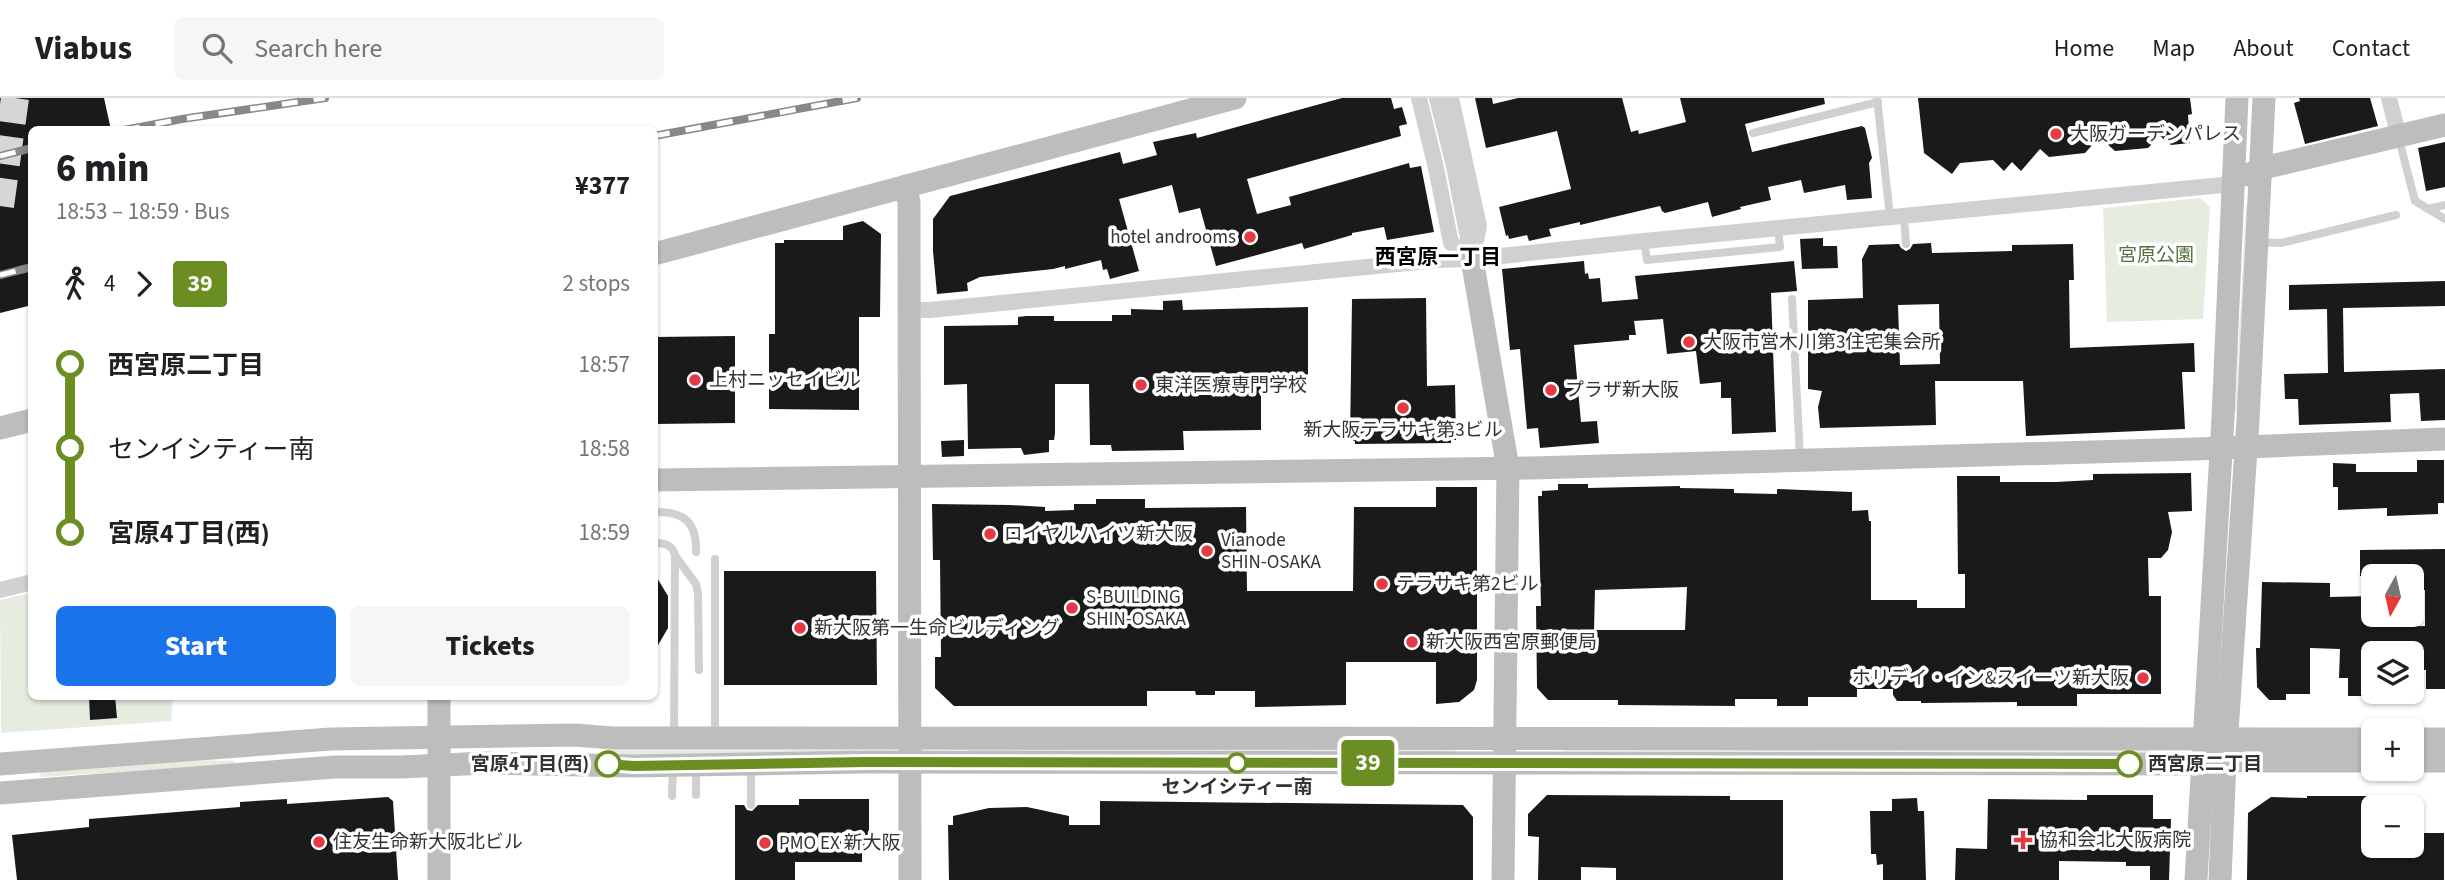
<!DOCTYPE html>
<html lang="en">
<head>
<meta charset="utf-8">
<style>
	:root { --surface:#fff; --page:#f6f6f6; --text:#202124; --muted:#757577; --line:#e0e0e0; --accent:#1a73e8 }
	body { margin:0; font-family:"Source Sans 3","Noto Sans JP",sans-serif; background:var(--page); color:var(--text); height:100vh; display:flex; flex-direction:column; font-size:26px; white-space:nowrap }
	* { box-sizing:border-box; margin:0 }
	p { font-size:23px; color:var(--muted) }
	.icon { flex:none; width:38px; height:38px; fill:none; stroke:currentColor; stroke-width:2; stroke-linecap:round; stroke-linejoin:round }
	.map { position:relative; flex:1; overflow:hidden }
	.side { position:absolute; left:28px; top:28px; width:630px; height:574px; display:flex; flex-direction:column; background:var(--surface); border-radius:10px; box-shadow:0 2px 5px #0004 }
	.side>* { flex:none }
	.badge { padding:0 14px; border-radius:5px; font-size:24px; line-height:46px }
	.needle { width:46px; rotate:188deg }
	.tools { position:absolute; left:2361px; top:466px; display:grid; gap:14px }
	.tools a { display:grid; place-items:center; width:63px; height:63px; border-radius:10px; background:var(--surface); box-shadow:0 2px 5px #0004; font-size:35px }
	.map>.badge { position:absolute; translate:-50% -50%; box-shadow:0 0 0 4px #fff }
	.legs { display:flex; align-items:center; gap:10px; height:77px; padding:0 28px; font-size:23px }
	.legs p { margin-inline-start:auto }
	.head { display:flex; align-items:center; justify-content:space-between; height:119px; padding:0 28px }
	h1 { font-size:38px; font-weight:800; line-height:52px }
	.action { display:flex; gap:14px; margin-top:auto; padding:14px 28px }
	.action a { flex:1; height:80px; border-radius:10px; background:var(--accent); color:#fff; font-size:28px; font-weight:800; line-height:80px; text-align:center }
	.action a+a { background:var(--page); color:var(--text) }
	ul { padding:0 28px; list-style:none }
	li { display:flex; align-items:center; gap:24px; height:84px; font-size:26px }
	li i { display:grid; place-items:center; width:10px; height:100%; margin:0 9px; background:currentColor }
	li i::after { content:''; width:18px; height:18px; margin:-9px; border:5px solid; border-radius:50%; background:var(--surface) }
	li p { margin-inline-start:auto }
	li:first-child i { background:linear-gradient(#0000 50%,currentColor 0) }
	li:last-child i { background:linear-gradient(currentColor 50%,#0000 0) }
	header { display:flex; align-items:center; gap:42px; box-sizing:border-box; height:98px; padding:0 35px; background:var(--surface); border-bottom:2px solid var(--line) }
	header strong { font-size:33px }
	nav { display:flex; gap:38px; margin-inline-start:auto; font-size:24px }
	.search { width:490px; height:63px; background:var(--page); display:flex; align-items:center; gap:18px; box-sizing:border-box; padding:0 24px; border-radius:10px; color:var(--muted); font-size:26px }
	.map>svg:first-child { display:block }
	.green { fill:#e6ecdf }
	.building { fill:#1a1a1a; fill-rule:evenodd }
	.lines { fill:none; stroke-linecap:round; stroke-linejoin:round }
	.highway-tunnel { stroke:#d6d6d6; stroke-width:28; stroke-dasharray:28 14; stroke-linecap:butt }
	.lane { stroke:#d0d0d0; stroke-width:8 }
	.street { stroke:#d0d0d0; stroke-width:16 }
	.secondary { stroke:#bdbdbd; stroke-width:23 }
	.rail-casing { stroke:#888; stroke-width:8 }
	.rail { stroke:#fff; stroke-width:5; stroke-dasharray:16; stroke-linecap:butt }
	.line-1-casing { stroke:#fff; stroke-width:16 }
	.line-1 { stroke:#6b8e23; stroke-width:10 }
	.poi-dot { fill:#e63946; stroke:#fff; stroke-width:2.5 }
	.stop-1-dot { fill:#fff; stroke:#6b8e23; stroke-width:3.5 }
	.labels { text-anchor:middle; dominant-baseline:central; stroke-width:7; stroke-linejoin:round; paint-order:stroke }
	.poi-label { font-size:19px; fill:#333; stroke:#fff; text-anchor:start }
	.park-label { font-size:19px; fill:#56703f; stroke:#fff }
	.stop-label { font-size:19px; font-weight:bold; fill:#333; stroke:#fff; text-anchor:end }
	.neighbourhood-label { font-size:21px; font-weight:bold; fill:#000; stroke:#fff }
</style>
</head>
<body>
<header>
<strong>Viabus</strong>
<div class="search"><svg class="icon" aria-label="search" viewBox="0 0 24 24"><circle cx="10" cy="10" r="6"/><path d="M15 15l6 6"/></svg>Search here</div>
<nav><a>Home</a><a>Map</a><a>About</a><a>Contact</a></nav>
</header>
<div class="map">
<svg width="2445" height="782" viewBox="0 0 2445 782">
	<rect width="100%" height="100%" fill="#fff"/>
	<!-- green -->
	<g class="green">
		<path d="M2200 100 2210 109 2203 221 2107 224 2103 110Z"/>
		<path d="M2246 106 2250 107 2238 314 2235 313Z"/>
		<path d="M31 495 32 598 173 599 171 623 1 635 0 502Z"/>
		<path d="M1564 648 2151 649V654L1564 653Z"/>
		<path d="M1455 650V654L969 655V651Z"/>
		<path d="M607 652H856V656L623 657 607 656Z"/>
		<path d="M188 662 235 663V667L41 679 40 674Z"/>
	</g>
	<!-- building -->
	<g class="building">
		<path d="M0 0H104L111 32H32V207L0 215Z"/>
		<path d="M1342 0H1391L1394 11 1402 9 1407 26 1399 28 1401 38 1247 81 1257 116 1291 107 1289 99 1409 65 1410 70 1421 68 1434 134 1387 142 1384 129 1352 135V137L1304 151 1302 145 1216 168 1200 110 1179 115 1172 87 1119 101 1139 173 1110 181 1107 171 1103 172 1101 162 1065 171V168L1053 171 980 179 967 185 968 193 937 196 933 153V121L950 98 1120 54 1123 66 1157 57 1153 44 1196 35 1197 40Z"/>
		<path d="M1475 0H1492L1493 6 1518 0H1622L1631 34 1638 32 1639 36 1686 24 1680 0H1824L1825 6 1745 26 1752 54 1862 28 1865 30 1872 60 1869 65 1872 100 1847 102 1845 87 1804 95 1801 82 1768 89 1771 102 1740 109 1741 111 1712 119 1708 104 1665 115 1662 113 1660 108 1580 127V124L1549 131 1551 138 1529 143 1527 137 1509 141 1508 137 1506 138 1499 109 1571 91 1557 33 1486 50Z"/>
		<path d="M1918 0H2190L2192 16 2188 17 2190 45 2171 47 2160 38 2148 50 2115 53 2106 45H2094L2085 55 2049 59 2040 51 2021 73 2012 64 2004 73 1993 62 1960 65 1952 76 1924 55Z"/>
		<path d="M2299 0H2370L2378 28 2305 46 2294 5 2300 3Z"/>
		<path d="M2445 44V89L2426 93 2418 50Z"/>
		<path d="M863 123 881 136 880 219H859V312L769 311V236H775V145H784V142H843V128Z"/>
		<path d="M1823 140V148H1837L1838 170 1802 171 1800 141Z"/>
		<path d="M1931 145 1932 155 2012 153V147L2073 146 2074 182H2069L2070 250 2194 245 2195 274H2182L2185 331 2026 338 2023 283H1935L1936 327 1820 330 1818 309 1822 293 1808 291V202L1863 200 1862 161 1869 147 1899 146 1901 150 1906 153 1910 151 1913 146ZM1939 206 1940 266 1900 267 1898 207Z"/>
		<path d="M1584 163 1585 176 1588 175 1589 181 1600 180 1602 204 1638 201 1635 178 1794 163 1797 193 1771 195 1776 334 1732 336 1731 300H1721V284L1700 286 1696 253 1667 256 1663 221 1634 223 1636 237H1629V242L1574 247 1581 324 1597 323 1599 345 1540 350 1538 330 1527 331 1520 251 1510 252 1502 171Z"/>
		<path d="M2445 183V208L2343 210 2344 274 2445 271V322L2421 323 2419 295 2390 296 2391 324 2299 327 2298 301H2285L2284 276 2328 275 2327 211 2289 212V187Z"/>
		<path d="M1426 200 1427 288 1455 287 1456 342H1451V345L1355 346V343H1350L1352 201Z"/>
		<path d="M1182 202 1183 212 1308 209V285L1261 286V332L1183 333 1184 352 1112 353 1111 347H1090L1089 286H1055V335L1054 342H1049V354L1024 357 1021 350 968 351 967 286 944 287V228L1018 227V219L1026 218H1054V223H1112V217H1131V211L1163 212V203Z"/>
		<path d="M735 238V325L654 326V239Z"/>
		<path d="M964 342V358L942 359 941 343Z"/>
		<path d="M2417 362H2444V405H2438V416L2387 418V410L2338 412V389H2333V365L2356 366V374H2417Z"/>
		<path d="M2191 375 2192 413 2168 414 2172 434 2168 452 2161 460H2148L2149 498H2161V596H2077V608H2017V604L1921 605V603H1897L1893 597V591H1857V599H1808V608H1777V601H1735V608L1618 607V602H1548L1537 590 1536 508H1541L1538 398H1542V393L1558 392V386H1588V390L1680 388V390L1734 391V395L1777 396V391L1852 394V413L1868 412 1869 423H1871V502H1917V510H1965V476H1958L1957 378H2000V384H2056L2093 382V376ZM1687 489 1685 532H1594L1595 492Z"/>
		<path d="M1436 389H1477V582L1474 592 1459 604 1436 606V564H1346V607L1255 609V593H1215V597H1196L1195 593H1147V608H954L935 590V559H941L940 462H933L932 406 1010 407 1045 409V413L1074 412V406H1096V401H1145V410L1246 409 1247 493H1353L1354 409H1436Z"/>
		<path d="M2445 451V591H2426V572H2417V563H2412V555H2373V598H2348V580H2339L2340 551 2310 550V596H2286V602H2269L2257 589 2256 550H2260L2262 484 2330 485V499L2373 498V516H2395V529L2425 528V492H2412V478H2360V452Z"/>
		<path d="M724 473H876L877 587H724Z"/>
		<path d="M654 475 668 498V530L654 554Z"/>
		<path d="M89 598H115L117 620 90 622Z"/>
		<path d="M1547 697 1730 698V702H1783V782H1616V770L1581 769V782H1538L1539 739 1528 738V716Z"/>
		<path d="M2087 697H2153V721H2171L2169 782H2150V768H2126V764L2059 763V782H1955L1956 750 1987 751 1988 701 2087 702Z"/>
		<path d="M2307 698H2372L2373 747H2412V735H2444V782H2247L2248 715 2271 699 2307 700Z"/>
		<path d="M388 699 393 703 398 782H17L12 737 89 729V721L240 709V704L287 701V706Z"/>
		<path d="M1917 700 1918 713H1924L1926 782H1883V766L1877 767 1876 756H1871L1870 713H1892V701Z"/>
		<path d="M799 701H869V750H862V764H795V782H735V707H744L747 712 752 713 758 707H799Z"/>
		<path d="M1100 703 1463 707 1473 719V782H949L948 727H953V718L989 710 1027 709 1069 718V727H1100Z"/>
	</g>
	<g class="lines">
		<!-- highway-tunnel -->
		<path class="highway-tunnel" d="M0 108 15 0"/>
		<!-- lane -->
		<g class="lane">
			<path d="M1877 0 1890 119"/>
			<path d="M1753 35 1878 4"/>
			<path d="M2399 41 2415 103 2445 121"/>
			<path d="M2428 111 2445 107"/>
			<path d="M1904 118 1906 146"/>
			<path d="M1644 143 1647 162 1780 149 1778 130"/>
			<path d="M2259 144 2281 145 2396 117"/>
			<path d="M1792 201 1800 361"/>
			<path d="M654 414C684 413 697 424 696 454"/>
			<path d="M654 445C664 445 672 446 675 457L674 638"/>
			<path d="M676 459 696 486 698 496 699 572"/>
			<path d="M715 461V638"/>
			<path d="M751 669V707"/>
			<path d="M696 670V697"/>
			<path d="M672 698 673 669"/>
		</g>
		<!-- street -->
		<g class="street">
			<path d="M1419 0 1436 70 1451 145 1472 161"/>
			<path d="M1437 0 1454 68 1472 161"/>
			<path d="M1451 0 1479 128 1474 152"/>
			<path d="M2389 0 2399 39"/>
			<path d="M909 212H930L1438 162 1472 161 1644 143 2233 86"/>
			<path d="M0 492 32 484"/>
		</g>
		<!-- secondary -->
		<g class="secondary">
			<path d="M2248 77 2259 71 2445 27"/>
			<path d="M906 88 909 105 910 782"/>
			<path d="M654 156 1235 0"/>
			<path d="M1472 161 1508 370 1503 782"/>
			<path d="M0 330 32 322"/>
			<path d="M654 382 1532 370 2195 351 2445 341"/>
			<path d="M2412 641H2445"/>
			<path d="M2412 663H2445"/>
			<path d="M0 666 331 641 575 637 612 640 2373 641"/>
			<path d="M0 695 335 669H401L486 665 633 668 866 664 2201 666 2225 663H2373"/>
			<path d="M439 782V598"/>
			<path d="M2196 782 2223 320 2237 0"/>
			<path d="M2220 782 2225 663 2248 322 2264 0"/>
		</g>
		<!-- rail casing -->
		<g class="rail-casing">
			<g id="rail">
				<path d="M124 32 182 21 325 0"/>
				<path d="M654 38 857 0"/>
				<path d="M0 58 32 50"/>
				<path d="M0 177 32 169"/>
			</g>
		</g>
		<!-- rail -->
		<use href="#rail" class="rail"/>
	</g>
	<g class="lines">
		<!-- line-1 casing -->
		<g class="line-1-casing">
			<path id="line-1" d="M608 666 633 668 866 664 2129 666"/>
		</g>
		<!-- line-1 -->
		<use href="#line-1" class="line-1"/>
	</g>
	<!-- markers -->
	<g class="poi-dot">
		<circle cx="2056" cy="36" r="7"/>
		<circle cx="1250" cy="139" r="7"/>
		<circle cx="1689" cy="244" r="7"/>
		<circle cx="695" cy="282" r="7"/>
		<circle cx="1141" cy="287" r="7"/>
		<circle cx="1551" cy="292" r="7"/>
		<circle cx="1403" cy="310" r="7"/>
		<circle cx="990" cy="436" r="7"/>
		<circle cx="1207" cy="453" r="7"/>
		<circle cx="1382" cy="486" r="7"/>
		<circle cx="1072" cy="510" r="7"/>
		<circle cx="800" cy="530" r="7"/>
		<circle cx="1412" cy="544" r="7"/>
		<circle cx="2143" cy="580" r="7"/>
		<path d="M2019.5 731.5h7v7h7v7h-7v7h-7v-7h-7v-7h7z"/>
		<circle cx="319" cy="744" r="7"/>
		<circle cx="765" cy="745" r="7"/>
	</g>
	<g class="stop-1-dot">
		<circle cx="1237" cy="665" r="9"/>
		<circle cx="608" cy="666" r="12"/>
		<circle cx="2129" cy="666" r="12"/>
	</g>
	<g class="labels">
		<!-- poi labels -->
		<g class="poi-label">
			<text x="2070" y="36">大阪ガーデンパレス</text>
			<text x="1236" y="139" text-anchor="end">hotel androoms</text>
			<text x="1703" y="244">大阪市営木川第3住宅集会所</text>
			<text x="709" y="282">上村ニッセイビル</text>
			<text x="1155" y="287">東洋医療専門学校</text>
			<text x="1565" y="292">プラザ新大阪</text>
			<text x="1403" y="332" text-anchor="middle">新大阪テラサキ第3ビル</text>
			<text x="1004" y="436">ロイヤルハイツ新大阪</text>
			<text x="1221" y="442">Vianode<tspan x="1221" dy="22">SHIN-OSAKA</tspan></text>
			<text x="1396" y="486">テラサキ第2ビル</text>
			<text x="1086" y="499">S-BUILDING<tspan x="1086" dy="22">SHIN-OSAKA</tspan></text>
			<text x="814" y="530">新大阪第一生命ビルディング</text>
			<text x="1426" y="544">新大阪西宮原郵便局</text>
			<text x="2129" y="580" text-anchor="end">ホリデイ・イン&amp;スイーツ新大阪</text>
			<text x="2039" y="742">協和会北大阪病院</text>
			<text x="333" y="744">住友生命新大阪北ビル</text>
			<text x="779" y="745">PMO EX 新大阪</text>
		</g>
		<!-- park labels -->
		<g class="park-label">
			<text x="2156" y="157">宮原公園</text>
		</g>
		<!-- stop labels -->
		<g class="stop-label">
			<text x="589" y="666">宮原4丁目(西)</text>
			<text x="2148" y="666" text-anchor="start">西宮原二丁目</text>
			<text x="1237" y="689" text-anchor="middle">センイシティー南</text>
		</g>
		<!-- neighbourhood labels -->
		<g class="neighbourhood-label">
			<text x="1438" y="159">西宮原一丁目</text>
		</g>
	</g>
</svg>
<div class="tools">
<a><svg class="needle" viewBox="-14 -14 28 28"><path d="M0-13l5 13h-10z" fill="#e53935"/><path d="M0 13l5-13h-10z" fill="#757577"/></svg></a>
<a><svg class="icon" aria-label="layers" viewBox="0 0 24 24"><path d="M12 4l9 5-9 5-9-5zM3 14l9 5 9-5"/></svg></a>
<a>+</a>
<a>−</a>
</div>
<b class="badge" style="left:1368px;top:665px;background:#6b8e23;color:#fff">39</b>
<section class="side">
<div class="head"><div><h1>6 min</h1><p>18:53 – 18:59 · Bus</p></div><b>¥377</b></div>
<div class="legs"><svg class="icon" aria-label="walk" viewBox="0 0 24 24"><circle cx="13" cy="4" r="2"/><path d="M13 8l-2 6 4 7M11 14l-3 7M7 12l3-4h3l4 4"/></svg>4<svg class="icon" aria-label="forward" viewBox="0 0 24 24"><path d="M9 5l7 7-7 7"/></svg><b class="badge" style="background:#6b8e23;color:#fff">39</b><p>2 stops</p></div>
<ul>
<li><i style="color:#6b8e23"></i><b>西宮原二丁目</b><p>18:57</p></li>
<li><i style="color:#6b8e23"></i><span>センイシティー南</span><p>18:58</p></li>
<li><i style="color:#6b8e23"></i><b>宮原4丁目(西)</b><p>18:59</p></li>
</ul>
<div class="action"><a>Start</a><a>Tickets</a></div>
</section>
</div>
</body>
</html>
